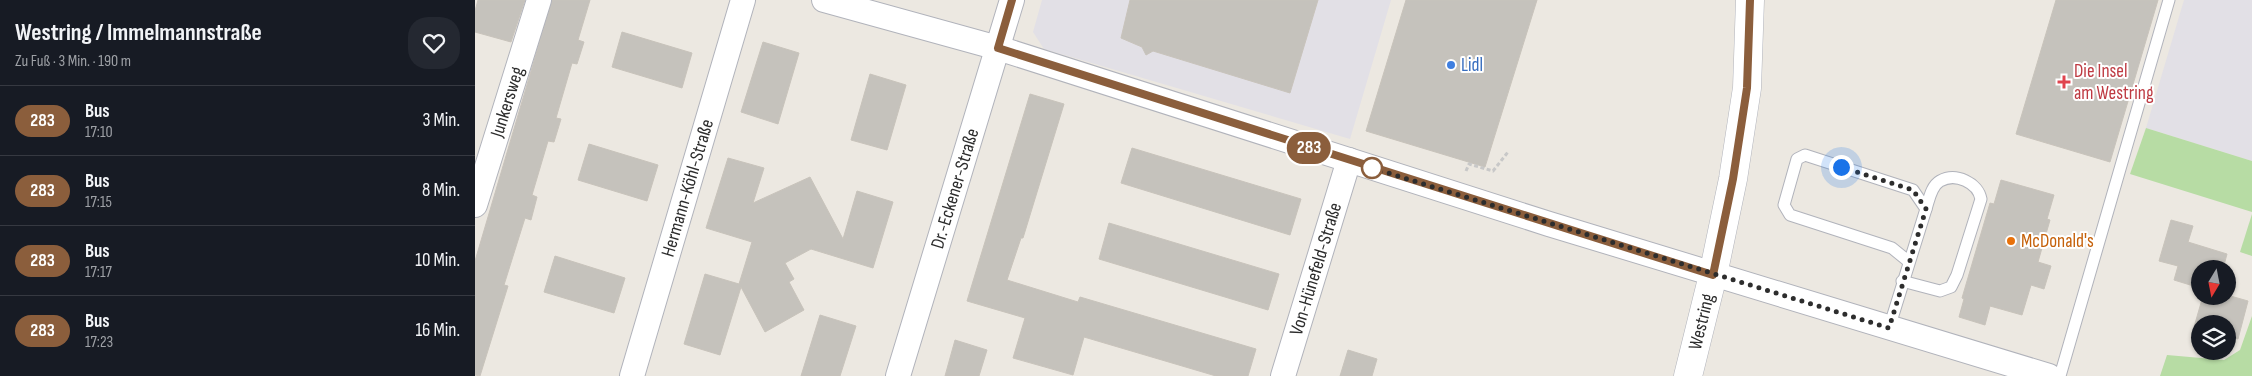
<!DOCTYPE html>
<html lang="de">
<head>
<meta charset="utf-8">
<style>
	:root { --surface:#171b24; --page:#242831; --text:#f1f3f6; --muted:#9ea1a6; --line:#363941 }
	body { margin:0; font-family:"Sofia Sans Condensed",sans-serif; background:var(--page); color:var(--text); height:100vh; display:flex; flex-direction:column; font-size:19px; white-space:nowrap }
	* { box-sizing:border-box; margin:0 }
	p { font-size:16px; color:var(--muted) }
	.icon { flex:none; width:28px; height:28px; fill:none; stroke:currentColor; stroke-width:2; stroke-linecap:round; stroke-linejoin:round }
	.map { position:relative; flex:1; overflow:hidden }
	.details { display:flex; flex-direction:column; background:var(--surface); width:475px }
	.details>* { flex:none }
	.badge { padding:0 10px; border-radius:16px; font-size:18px; line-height:32px }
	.needle { width:32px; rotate:190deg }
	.controls { position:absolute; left:1716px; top:260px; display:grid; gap:10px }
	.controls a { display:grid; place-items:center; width:45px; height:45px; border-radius:50%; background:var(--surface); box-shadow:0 1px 4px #0004; font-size:25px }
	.you { position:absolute; width:25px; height:25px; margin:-12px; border:4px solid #fff; border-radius:50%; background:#1a73e8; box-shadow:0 0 0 8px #1a73e833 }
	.map>.badge { position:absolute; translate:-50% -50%; box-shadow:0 0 0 2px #fff }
	.round { display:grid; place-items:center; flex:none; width:52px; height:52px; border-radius:20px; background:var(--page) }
	.headline { display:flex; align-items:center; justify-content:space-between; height:85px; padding:0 15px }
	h1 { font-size:24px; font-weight:700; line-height:38px }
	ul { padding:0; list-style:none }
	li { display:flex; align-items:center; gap:15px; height:70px; padding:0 15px; border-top:1px solid var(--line) }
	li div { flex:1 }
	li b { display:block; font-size:19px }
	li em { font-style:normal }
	li .badge { min-width:55px; font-weight:700; text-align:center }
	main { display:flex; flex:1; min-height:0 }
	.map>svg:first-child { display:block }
	.industrial { fill:#e2e0e6 }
	.green { fill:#b7dca4 }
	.building { fill:#c5c2bc; stroke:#c8c3bb }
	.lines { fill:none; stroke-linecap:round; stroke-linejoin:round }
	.lane-casing { stroke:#b1b3bb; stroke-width:13 }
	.street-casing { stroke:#b1b3bb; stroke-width:26 }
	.secondary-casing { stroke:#b1b3bb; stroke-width:29 }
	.path { stroke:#c8c8c8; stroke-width:3; stroke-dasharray:4 2.5; stroke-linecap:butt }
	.lane { stroke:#fff; stroke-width:11 }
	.street { stroke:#fff; stroke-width:24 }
	.secondary { stroke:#fff; stroke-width:28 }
	.line-casing { stroke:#fff; stroke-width:11 }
	.line { stroke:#8b5e3c; stroke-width:8 }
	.walk { stroke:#2d2d2d; stroke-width:5; stroke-dasharray:0 9 }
	.shop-dot { fill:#3f7fe0; stroke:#fff; stroke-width:2 }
	.health-dot { fill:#e0444e; stroke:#fff; stroke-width:2 }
	.stop-dot { fill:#fff; stroke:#8b5e3c; stroke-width:2.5 }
	.food-dot { fill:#e8710a; stroke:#fff; stroke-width:2 }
	.labels { text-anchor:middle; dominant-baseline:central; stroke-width:4; stroke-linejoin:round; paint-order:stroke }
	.shop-label { font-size:19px; fill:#366cbe; stroke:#fff; text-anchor:start }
	.health-label { font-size:19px; fill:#be3a42; stroke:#fff; text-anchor:start }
	.street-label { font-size:19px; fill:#2d2d2d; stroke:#fff }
	.food-label { font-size:19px; fill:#c56008; stroke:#fff; text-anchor:start }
</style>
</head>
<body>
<main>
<section class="details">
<div class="headline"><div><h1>Westring / Immelmannstraße</h1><p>Zu Fuß · 3 Min. · 190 m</p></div><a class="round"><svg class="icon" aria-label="heart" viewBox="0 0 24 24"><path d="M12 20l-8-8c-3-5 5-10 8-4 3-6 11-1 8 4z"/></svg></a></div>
<ul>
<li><span class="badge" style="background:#8b5e3c;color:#fff">283</span><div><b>Bus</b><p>17:10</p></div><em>3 Min.</em></li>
<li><span class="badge" style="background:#8b5e3c;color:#fff">283</span><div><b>Bus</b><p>17:15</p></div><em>8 Min.</em></li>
<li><span class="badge" style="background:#8b5e3c;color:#fff">283</span><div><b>Bus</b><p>17:17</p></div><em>10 Min.</em></li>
<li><span class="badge" style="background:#8b5e3c;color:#fff">283</span><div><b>Bus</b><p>17:23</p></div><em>16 Min.</em></li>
</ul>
</section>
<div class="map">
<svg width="1777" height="376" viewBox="0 0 1777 376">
	<rect width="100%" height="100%" fill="#ece8e1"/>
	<!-- industrial -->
	<g class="industrial">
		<path d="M567 0H916L875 139 569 49 558 32Z"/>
		<path d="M1709 0H1777V161L1671 128Z"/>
	</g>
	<!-- green -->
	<g class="green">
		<path d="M1671 128 1777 161V212L1655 174Z"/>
		<path d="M1777 214V256L1765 252Z"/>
		<path d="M1777 316V376H1685L1692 355 1749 360 1765 350Z"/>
	</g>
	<!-- building -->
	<g class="building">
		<path d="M3 0H50L36 42 0 32V11Z"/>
		<path d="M77 0H115L103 40 109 42 102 64 97 63 81 118 86 119 79 142 73 141 57 195 62 197 56 220 50 218 29 285 33 286 5 376 0 375V261Z"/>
		<path d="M655 0H843L815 93 678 51 671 55 667 47 646 38Z"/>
		<path d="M931 0H1062L1010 167 891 131Z"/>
		<path d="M1581 0H1683L1635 162 1541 134Z"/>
		<path d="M147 32 217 53 207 88 137 67Z"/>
		<path d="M288 42 324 53 303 124 266 112Z"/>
		<path d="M395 74 431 85 412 150 376 140Z"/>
		<path d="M555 94 589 104 548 238H546L532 280 603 302 605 297 781 349 773 376H741L609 337 598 375 538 358 550 318 492 301Z"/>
		<path d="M114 144 183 165 172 201 103 180Z"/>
		<path d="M657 148 826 199 815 235 646 183Z"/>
		<path d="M253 158 289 168 278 203 335 177 368 239 382 191 418 202 398 268 336 249 310 263 319 279 314 282 329 310 290 332 266 287 245 355 209 344 230 274 264 284 277 242 231 228Z"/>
		<path d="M1526 180 1579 195 1572 219 1575 220 1563 262 1576 266 1569 289 1556 285 1547 315 1515 306 1510 325 1484 317 1489 299 1487 298 1515 203 1519 204Z"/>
		<path d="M1696 220 1718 226 1713 242 1752 254 1748 269H1725V288L1699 280 1703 266 1684 261Z"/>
		<path d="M634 223 804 274 793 310 624 259Z"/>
		<path d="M80 256 150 278 139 313 69 292Z"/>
		<path d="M1752 295 1773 301 1763 339 1752 336V324H1725V329L1719 327 1728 296Z"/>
		<path d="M345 315 381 326 365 376H326Z"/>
		<path d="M480 340 512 350 504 376H470Z"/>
		<path d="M873 350 902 359 897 376H865Z"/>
	</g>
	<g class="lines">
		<!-- lane casing -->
		<g class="lane-casing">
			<g id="lane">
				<path d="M1427 281 1465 291 1476 287 1482 275 1506 199C1503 183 1481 172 1465 181 1456 186 1454 200 1451 209"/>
				<path d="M1414 328 1451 209 1438 190 1330 155 1322 159 1309 205 1315 215 1417 248 1433 261"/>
				<path d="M1585 376 1694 0"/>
			</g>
		</g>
		<!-- street casing -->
		<g class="street-casing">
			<g id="street">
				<path d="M349 0 523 48 1074 224 1574 376"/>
				<path id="s1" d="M0 205 64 0"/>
				<path id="s2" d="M157 376 268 0"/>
				<path id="s3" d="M423 376 537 0"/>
				<path id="s4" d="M808 376 874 160"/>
			</g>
		</g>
		<!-- secondary casing -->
		<g class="secondary-casing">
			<g id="secondary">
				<path id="s5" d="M1213 376 1238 275 1258 179 1272 88 1275 0"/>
			</g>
		</g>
		<!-- path -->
		<path class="path" d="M991 171 994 164 1018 171 1033 152"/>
		<!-- lane -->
		<use href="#lane" class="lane"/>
		<!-- street -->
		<use href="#street" class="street"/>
		<!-- secondary -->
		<use href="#secondary" class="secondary"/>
	</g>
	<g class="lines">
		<!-- line casing -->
		<g class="line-casing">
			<path id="line" d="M537 0 523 48 1238 275 1258 179 1272 88 1275 0"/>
		</g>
		<!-- line -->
		<use href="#line" class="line"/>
		<!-- walk -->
		<path class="walk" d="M897 168 1414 328 1451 209 1438 190 1366 167"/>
	</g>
	<!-- markers -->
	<circle class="shop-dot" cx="976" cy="65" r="5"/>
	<path class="health-dot" d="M1586.5 74.5h5v5h5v5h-5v5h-5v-5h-5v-5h5z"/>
	<circle class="stop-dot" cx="897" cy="168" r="10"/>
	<circle class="food-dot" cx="1536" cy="241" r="5"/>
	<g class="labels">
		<!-- shop labels -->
		<g class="shop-label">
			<text x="986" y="65">Lidl</text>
		</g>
		<!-- health labels -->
		<g class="health-label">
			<text x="1599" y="71">Die Insel<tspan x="1599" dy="22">am Westring</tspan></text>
		</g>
		<!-- street labels -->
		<g class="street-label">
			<text stroke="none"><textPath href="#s1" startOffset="108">Junkersweg</textPath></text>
			<text stroke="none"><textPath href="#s2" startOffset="196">Hermann-Köhl-Straße</textPath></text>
			<text stroke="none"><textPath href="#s3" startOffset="196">Dr.-Eckener-Straße</textPath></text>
			<text stroke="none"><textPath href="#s4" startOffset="112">Von-Hünefeld-Straße</textPath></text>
			<text stroke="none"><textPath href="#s5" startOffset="56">Westring</textPath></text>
		</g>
		<!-- food labels -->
		<g class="food-label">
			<text x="1546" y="241">McDonald's</text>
		</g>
	</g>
</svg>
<div class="controls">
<a><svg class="needle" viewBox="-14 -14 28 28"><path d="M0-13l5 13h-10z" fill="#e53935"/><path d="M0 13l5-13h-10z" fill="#9ea1a6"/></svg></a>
<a><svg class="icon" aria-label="layers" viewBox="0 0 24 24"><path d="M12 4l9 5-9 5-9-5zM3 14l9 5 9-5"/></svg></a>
</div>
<div class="you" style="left:1366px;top:167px"></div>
<b class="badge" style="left:834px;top:148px;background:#8b5e3c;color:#fff">283</b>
</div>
</main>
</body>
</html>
